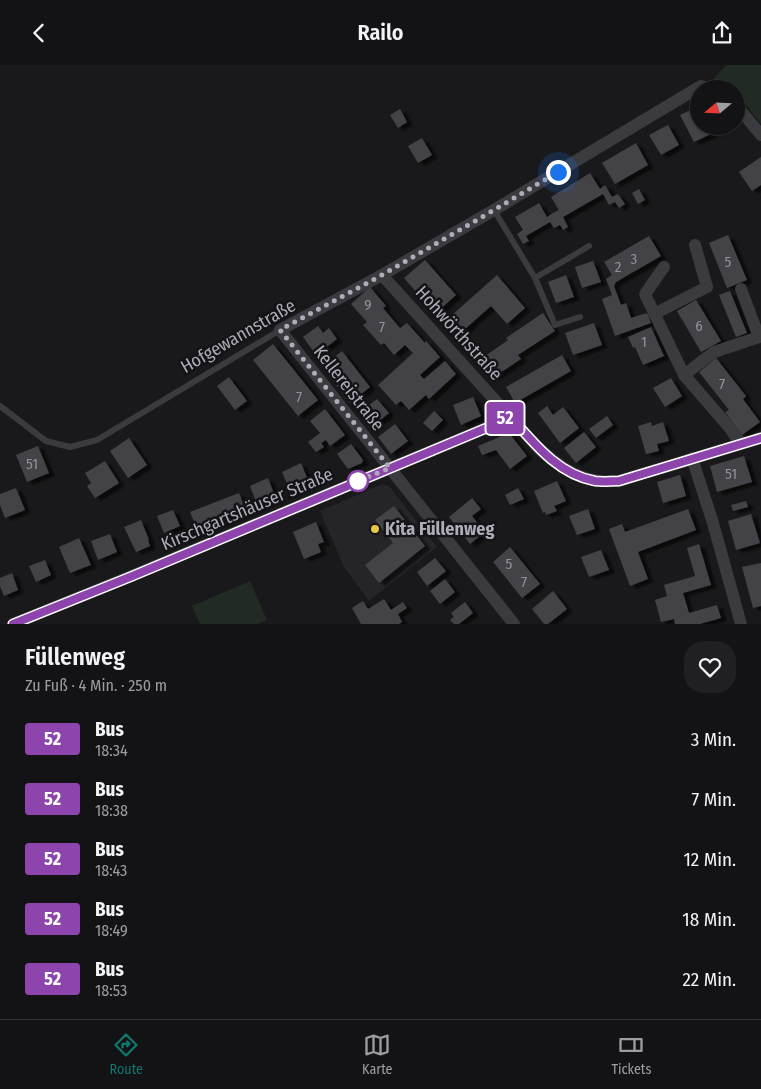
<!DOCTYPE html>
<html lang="de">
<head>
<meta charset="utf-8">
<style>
	:root { --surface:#131214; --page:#202022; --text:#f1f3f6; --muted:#9d9ea0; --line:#323234; --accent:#0f766e }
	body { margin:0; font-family:"Fira Sans Condensed",sans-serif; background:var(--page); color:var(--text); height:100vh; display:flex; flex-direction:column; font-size:19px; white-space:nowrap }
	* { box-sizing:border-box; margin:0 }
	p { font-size:16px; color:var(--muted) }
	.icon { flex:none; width:28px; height:28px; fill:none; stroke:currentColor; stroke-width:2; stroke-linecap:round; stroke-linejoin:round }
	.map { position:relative; height:559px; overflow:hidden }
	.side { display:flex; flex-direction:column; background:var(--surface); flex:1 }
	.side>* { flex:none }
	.badge { padding:0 10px; border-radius:4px; font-size:18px; line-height:32px }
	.needle { width:32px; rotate:251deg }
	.tools { position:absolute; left:690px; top:15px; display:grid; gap:10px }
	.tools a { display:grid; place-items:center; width:55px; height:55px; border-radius:50%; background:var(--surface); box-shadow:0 1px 4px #0004,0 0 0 1px var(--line); font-size:25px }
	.you { position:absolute; width:25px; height:25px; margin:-12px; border:4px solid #fff; border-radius:50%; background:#1a73e8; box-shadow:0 0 0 8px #1a73e833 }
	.map>.badge { position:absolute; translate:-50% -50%; box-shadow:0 0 0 2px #fff }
	.round { display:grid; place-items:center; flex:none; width:52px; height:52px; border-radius:20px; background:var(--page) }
	.overview { display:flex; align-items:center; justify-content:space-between; height:85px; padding:0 25px }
	h1 { font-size:24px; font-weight:600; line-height:38px }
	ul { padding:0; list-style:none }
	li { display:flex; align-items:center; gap:15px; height:60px; padding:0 25px }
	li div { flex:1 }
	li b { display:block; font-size:19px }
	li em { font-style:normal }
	li .badge { min-width:55px; font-weight:700; text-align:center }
	header { display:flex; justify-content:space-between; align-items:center; height:65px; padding:0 25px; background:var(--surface); font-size:22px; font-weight:600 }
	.dock { display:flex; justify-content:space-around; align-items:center; height:70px; border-top:1px solid var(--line); background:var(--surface); font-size:14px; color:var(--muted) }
	.dock a { display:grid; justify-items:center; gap:2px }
	.dock .active { color:var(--accent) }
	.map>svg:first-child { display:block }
	.built { fill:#252427 }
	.green { fill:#222a24 }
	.building { fill:#434247; filter:url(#shadow) }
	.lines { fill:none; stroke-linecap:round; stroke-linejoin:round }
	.service { stroke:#3a3a3f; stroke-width:6 }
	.minor { stroke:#3a3a3f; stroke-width:12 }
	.line-casing { stroke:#fff; stroke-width:11 }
	.line { stroke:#8e44ad; stroke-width:8 }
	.walk { stroke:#acadb9; stroke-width:5; stroke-dasharray:0 9 }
	.stop-dot { fill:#fff; stroke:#8e44ad; stroke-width:2.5 }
	.poi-dot { fill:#e4c847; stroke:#141315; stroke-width:2 }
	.labels { text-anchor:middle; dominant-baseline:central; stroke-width:5; stroke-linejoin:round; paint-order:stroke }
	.number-label { font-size:15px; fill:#92929c }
	.street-label { font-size:18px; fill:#acadb9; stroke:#141315 }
	.poi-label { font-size:18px; font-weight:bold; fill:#acadb9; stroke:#141315; text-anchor:start }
</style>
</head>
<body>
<header><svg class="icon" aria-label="back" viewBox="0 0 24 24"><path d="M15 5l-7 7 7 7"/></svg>Railo<svg class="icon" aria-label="share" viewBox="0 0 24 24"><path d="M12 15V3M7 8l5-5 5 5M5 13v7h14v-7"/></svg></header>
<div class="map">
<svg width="761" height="559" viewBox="0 0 761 559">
	<defs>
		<filter id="shadow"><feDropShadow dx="5.5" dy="3" stdDeviation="1" flood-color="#0009"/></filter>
	</defs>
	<rect width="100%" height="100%" fill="#19181a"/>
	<!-- built -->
	<path class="built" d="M382 419 389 421 437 482 369 536 344 502 320 446Z"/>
	<!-- green -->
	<g class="green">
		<path d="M726 0H761V59L740 32 736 30V24H725L712 16Z"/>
		<path d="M250 516 267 555 258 559H200L192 541Z"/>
	</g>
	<!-- building -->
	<g class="building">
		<path d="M699 41V61H710L713 68 694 77 680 50Z"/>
		<path d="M400 44 407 57 398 63 390 50Z"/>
		<path d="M668 60 679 80 661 90 649 70Z"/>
		<path d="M422 73 432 90 418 98 408 81Z"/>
		<path d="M636 78 648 100 615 119 602 98Z"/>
		<path d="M761 92V120L752 126 739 107Z"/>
		<path d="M590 108 600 124 605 120 612 132 618 129 625 139 619 143 615 137 609 140 603 129 563 152 568 162 563 165 560 160 554 163 550 157 526 171 529 176 523 179 517 169 523 165 515 152 539 138 547 152 553 148 559 145 551 132Z"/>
		<path d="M639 124 645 135 638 139 632 128Z"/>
		<path d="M728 170 747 215 727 223 709 178Z"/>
		<path d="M649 171 661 191 616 217 614 221 621 240 626 238 631 253 647 248 651 258 615 271 602 234 612 230 606 214 612 210 604 197Z"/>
		<path d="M425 195 456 230 435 249 404 213Z"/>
		<path d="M593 196 601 217 582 223 575 202Z"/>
		<path d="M497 210 525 243 507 259 491 241 456 272 443 258Z"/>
		<path d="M566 210 574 232 556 238 548 217Z"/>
		<path d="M370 222 386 241 383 243 400 263 407 258 425 278 426 276 440 292 420 310 424 314 445 296 456 309 429 334 426 330 409 345 401 336 396 340 378 320 413 288 405 280 394 290 384 278 381 280 363 260 367 257 351 239Z"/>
		<path d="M730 226 747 268 736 272 719 230Z"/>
		<path d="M696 235 721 276 701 287 677 246Z"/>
		<path d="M543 248 555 266 518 290 521 294 494 312 481 294 508 275 506 273Z"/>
		<path d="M594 258 602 280 573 290 565 268Z"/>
		<path d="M318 261 323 268 329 263 337 274 316 290 303 272Z"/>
		<path d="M651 262 664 291 643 300 635 282 633 283 628 272Z"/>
		<path d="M273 279 318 335 298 351 253 295Z"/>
		<path d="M342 286 370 322 350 338 322 301Z"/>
		<path d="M562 290 571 306 515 338 506 322Z"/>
		<path d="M716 293 746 331 743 334 760 357 742 370 725 347 729 345 699 307Z"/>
		<path d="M229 312 247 336 235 345 217 321Z"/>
		<path d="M671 313 682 331 665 342 653 323Z"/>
		<path d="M473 332 481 351 461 360 453 340Z"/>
		<path d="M377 334 389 348 371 363 359 348Z"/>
		<path d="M547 341 553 350 563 342 579 363 560 378 538 348Z"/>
		<path d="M325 344 345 370 330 381 326 375 321 378 324 382 316 387 308 377 320 368 310 356Z"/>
		<path d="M434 346 443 355 432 366 423 358Z"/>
		<path d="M607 351 613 360 596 373 589 364Z"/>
		<path d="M651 357 652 361 663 357 669 376 657 379 659 386 646 389 638 361Z"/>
		<path d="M395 359 408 376 391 389 378 372Z"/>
		<path d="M584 367 596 382 576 398 564 383Z"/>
		<path d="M509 368 527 391 510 404 496 385 482 390 478 381Z"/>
		<path d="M129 373 147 400 128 413 110 386Z"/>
		<path d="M351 379 363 395 362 398 348 404 337 389Z"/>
		<path d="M38 381 49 408 27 417 16 390Z"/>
		<path d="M744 391 752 417 717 427 710 401Z"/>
		<path d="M105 396 119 418 95 433 87 421 91 418 85 408Z"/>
		<path d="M301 398 310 420 291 428 282 407Z"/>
		<path d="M680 410 686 431 663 438 657 417Z"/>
		<path d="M268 413 276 434 258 442 250 421Z"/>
		<path d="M557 416 566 436 554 441 557 446 546 450 545 447 543 448 534 426Z"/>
		<path d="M16 423 25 445 5 453 0 440V429Z"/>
		<path d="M518 423 524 434 510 440 505 430Z"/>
		<path d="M239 428 247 448 198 467 190 447Z"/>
		<path d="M472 433 481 444 472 451 485 467 470 479 449 452Z"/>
		<path d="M746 436 748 442 733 446 731 440Z"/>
		<path d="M394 441 425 481 379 518 365 500 393 478 375 455Z"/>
		<path d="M588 444 595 464 577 470 569 451Z"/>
		<path d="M688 444 696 465 638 487 648 514 630 521 609 464 622 459 625 467Z"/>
		<path d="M173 445 180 461 164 468 157 451Z"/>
		<path d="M751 449 760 478 736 485 728 456Z"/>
		<path d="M141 455 149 475H148L150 481 136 487 124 462Z"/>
		<path d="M316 457 324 477 318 479 321 487 304 494 293 467Z"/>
		<path d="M110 469 117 487 98 495 91 476Z"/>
		<path d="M79 473 91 500 70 508 59 482Z"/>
		<path d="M699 479 711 520 683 528 689 548 717 540 721 553 700 559H675L674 554 661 557 655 535 667 531 664 520 695 511 687 483Z"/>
		<path d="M510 482 540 519 522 533 493 497Z"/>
		<path d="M601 485 609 505 589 512 581 492Z"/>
		<path d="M435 493 446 506 427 521 417 507Z"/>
		<path d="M45 495 51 510 36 517 29 501Z"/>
		<path d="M761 498V541L753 543 742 502Z"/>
		<path d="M12 508 18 525 4 531 0 521V513Z"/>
		<path d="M445 514 455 527 440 539 430 526Z"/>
		<path d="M553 526 567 544 548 559H544L532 544Z"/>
		<path d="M384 534 391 545 403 537 407 543 398 549 402 557 399 559H361L352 543 363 536 368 544Z"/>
		<path d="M465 537 473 548 459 559H454L450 555 454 552 451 548Z"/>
	</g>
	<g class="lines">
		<!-- service -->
		<g class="service">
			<path d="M494 145 535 213 555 260 580 252"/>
			<path d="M535 213 589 181"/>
			<path d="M0 341 46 376 70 382 97 375 280 265"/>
		</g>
		<!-- minor -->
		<g class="minor">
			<path d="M736 40 761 70"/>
			<path d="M664 202 645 229 684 310 729 362 741 379"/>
			<path d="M382 210 539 384C556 398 572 411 594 415 602 417 611 416 619 416L761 373"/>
			<path d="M654 249 707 222 695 180"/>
			<path d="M684 310 714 287 759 272 741 224"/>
			<path d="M692 393 713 458 741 559"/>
			<path d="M13 559 129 512 496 359 509 350"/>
			<path d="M514 559 280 265 382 210 494 145 701 21 712 24"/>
		</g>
	</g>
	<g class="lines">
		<!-- line casing -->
		<g class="line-casing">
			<path id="line" d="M13 559 130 512 496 359 509 350C533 377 557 409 595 416 602 417 611 416 619 416L761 373"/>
		</g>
		<!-- line -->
		<use href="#line" class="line"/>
		<!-- walk -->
		<path class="walk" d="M358 416 355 417 390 403 280 265 382 210 494 145 558 107"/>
	</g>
	<!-- markers -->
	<circle class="stop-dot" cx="358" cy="416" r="10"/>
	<circle class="poi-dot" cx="375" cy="464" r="5"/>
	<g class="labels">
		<!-- number labels -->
		<g class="number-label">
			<text x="634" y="194">3</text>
			<text x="728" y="197">5</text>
			<text x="618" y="202">2</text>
			<text x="368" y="240">9</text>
			<text x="699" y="261">6</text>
			<text x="382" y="262">7</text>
			<text x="644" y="277">1</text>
			<text x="722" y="319">7</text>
			<text x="299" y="332">7</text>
			<text x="32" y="399">51</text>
			<text x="731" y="409">51</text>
			<text x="509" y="499">5</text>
			<text x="524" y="517">7</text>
		</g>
		<!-- street labels -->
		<g class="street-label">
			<text transform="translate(459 268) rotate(48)">Hohwörthstraße</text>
			<text transform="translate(238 271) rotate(-30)">Hofgewannstraße</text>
			<text transform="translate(349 323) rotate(52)">Kellereistraße</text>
			<text transform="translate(247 444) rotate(-23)">Kirschgartshäuser Straße</text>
		</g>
		<!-- poi labels -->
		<g class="poi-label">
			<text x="385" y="464">Kita Füllenweg</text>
		</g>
	</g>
</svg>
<div class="tools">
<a><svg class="needle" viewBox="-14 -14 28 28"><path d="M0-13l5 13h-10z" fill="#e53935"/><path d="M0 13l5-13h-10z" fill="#9d9ea0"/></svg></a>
</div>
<div class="you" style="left:558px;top:107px"></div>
<b class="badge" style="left:505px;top:353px;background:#8e44ad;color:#fff">52</b>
</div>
<section class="side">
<div class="overview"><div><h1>Füllenweg</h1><p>Zu Fuß · 4 Min. · 250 m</p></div><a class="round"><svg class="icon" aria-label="heart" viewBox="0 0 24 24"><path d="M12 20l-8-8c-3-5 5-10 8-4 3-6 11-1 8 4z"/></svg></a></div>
<ul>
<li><span class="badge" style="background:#8e44ad;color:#fff">52</span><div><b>Bus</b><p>18:34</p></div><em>3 Min.</em></li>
<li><span class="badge" style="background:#8e44ad;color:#fff">52</span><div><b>Bus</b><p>18:38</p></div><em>7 Min.</em></li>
<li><span class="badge" style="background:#8e44ad;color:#fff">52</span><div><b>Bus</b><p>18:43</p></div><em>12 Min.</em></li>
<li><span class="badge" style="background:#8e44ad;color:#fff">52</span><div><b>Bus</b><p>18:49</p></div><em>18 Min.</em></li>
<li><span class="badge" style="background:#8e44ad;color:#fff">52</span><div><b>Bus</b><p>18:53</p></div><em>22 Min.</em></li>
</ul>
</section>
<nav class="dock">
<a class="active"><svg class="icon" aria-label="directions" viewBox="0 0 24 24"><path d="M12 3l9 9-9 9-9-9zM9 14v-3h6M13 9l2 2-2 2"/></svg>Route</a>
<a><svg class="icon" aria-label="map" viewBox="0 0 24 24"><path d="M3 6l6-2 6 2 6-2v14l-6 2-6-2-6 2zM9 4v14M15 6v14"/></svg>Karte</a>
<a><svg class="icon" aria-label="tickets" viewBox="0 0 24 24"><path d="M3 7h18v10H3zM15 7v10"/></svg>Tickets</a>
</nav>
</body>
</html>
